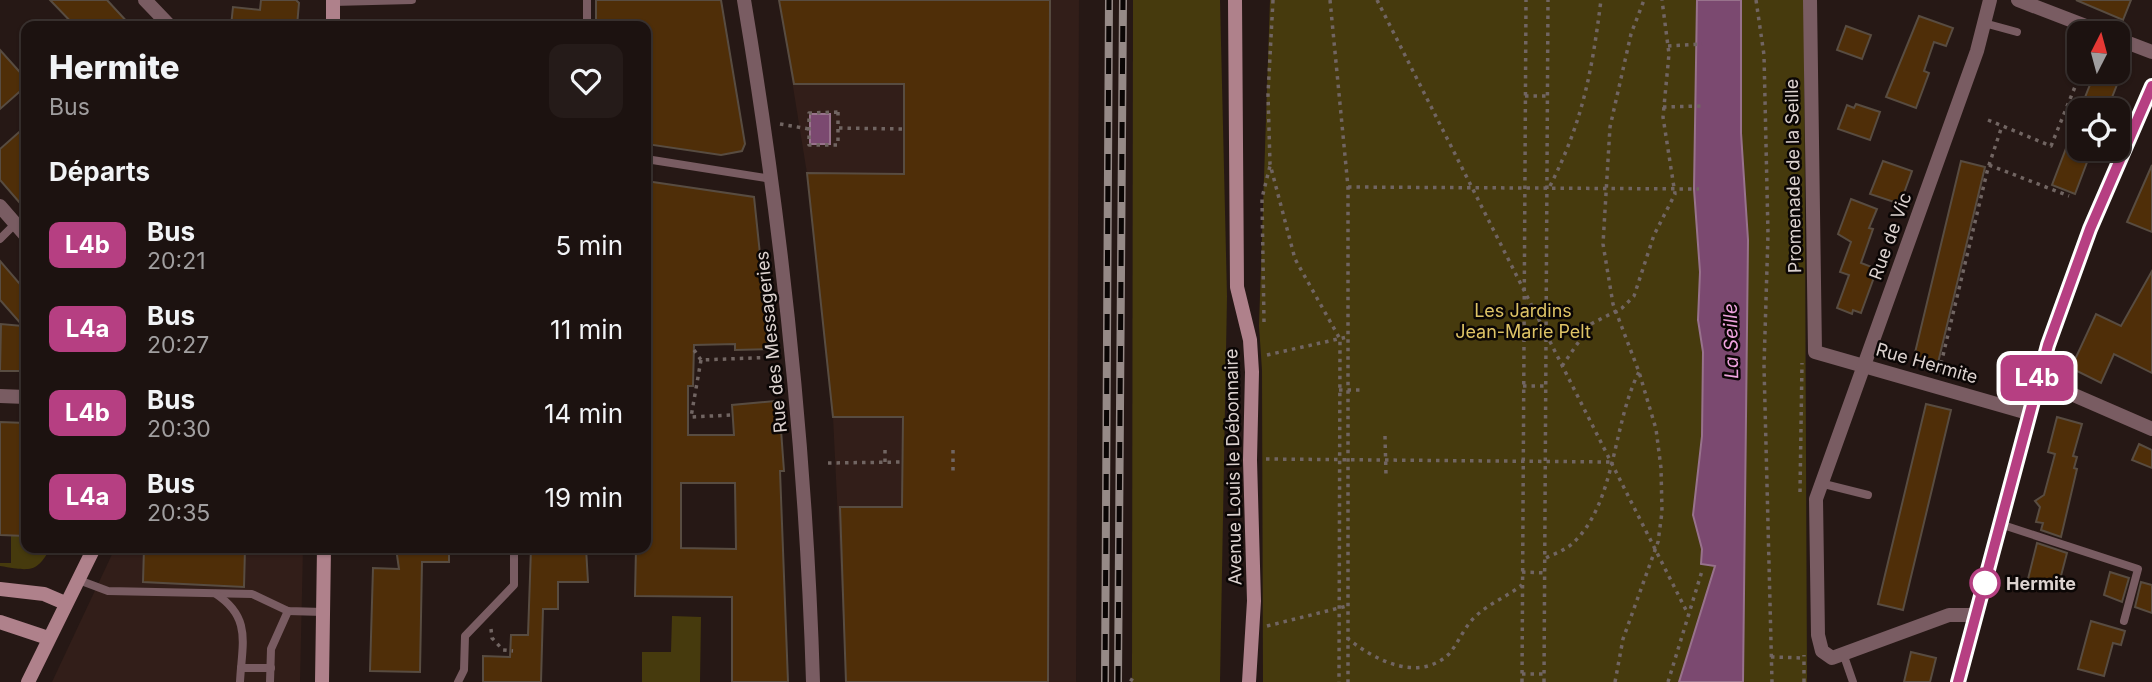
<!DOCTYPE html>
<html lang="fr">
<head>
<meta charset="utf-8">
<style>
	:root { --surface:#1c1210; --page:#251b19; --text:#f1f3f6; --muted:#a09e9f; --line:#3a3230 }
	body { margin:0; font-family:Inter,sans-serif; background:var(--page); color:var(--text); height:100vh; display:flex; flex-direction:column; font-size:26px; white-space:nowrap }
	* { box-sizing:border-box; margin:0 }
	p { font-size:23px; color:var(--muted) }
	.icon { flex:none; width:38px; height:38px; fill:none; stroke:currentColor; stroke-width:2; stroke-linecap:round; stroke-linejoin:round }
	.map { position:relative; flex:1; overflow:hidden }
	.sheet { position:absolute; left:21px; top:21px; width:630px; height:532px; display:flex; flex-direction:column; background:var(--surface); border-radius:14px; box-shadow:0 2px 5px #0004,0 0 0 2px var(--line) }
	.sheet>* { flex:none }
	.badge { padding:0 14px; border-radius:10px; font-size:24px; line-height:46px }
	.needle { width:46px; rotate:6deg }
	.tools { position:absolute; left:2067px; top:21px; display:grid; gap:14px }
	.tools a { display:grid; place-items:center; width:63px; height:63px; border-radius:14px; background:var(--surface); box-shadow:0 2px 5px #0004,0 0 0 2px var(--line); font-size:35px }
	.map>.badge { position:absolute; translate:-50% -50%; box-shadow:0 0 0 4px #fff }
	h2 { padding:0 28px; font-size:26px; line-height:63px }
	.round { display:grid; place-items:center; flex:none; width:74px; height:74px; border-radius:14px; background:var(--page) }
	.overview { display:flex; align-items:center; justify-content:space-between; height:119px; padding:0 28px }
	h1 { font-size:33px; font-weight:800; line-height:52px }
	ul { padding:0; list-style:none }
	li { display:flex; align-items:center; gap:21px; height:84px; padding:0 28px }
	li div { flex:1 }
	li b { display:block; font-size:26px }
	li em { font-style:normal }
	li .badge { min-width:77px; font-weight:700; text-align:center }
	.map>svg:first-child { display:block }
	.built { fill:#321e19 }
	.green { fill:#463a0d }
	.water { fill:#7b4970; stroke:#98728c; stroke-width:2 }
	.building { fill:#4f2e08; stroke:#584c41; stroke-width:2; fill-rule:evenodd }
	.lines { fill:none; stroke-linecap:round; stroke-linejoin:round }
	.path { stroke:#716562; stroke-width:3.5; stroke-dasharray:3.5 5; stroke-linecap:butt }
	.lane { stroke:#795c62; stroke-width:8 }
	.street { stroke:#795c62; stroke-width:14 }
	.secondary { stroke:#af818b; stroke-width:14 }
	.rail-casing { stroke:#968a87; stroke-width:8 }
	.rail { stroke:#0b0605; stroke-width:5; stroke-dasharray:16; stroke-linecap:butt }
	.line-casing { stroke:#fff; stroke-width:16 }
	.line { stroke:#b63f82; stroke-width:10 }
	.stop-dot { fill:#fff; stroke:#b63f82; stroke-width:3.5 }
	.labels { text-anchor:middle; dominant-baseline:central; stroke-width:5; stroke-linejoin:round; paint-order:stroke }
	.street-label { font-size:18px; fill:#dcd2cf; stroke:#0b0605 }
	.park-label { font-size:18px; fill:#dec366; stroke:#0b0605 }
	.stop-label { font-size:18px; font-weight:bold; fill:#dcd2cf; stroke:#0b0605; text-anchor:start }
	.water-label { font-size:19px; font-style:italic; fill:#efa3de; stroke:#0b0605 }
</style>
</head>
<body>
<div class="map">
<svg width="2152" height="682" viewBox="0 0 2152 682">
	<rect width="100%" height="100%" fill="#261815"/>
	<!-- built -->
	<g class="built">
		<path d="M779 0H1079L1076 682H846L833 417 810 192Z"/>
		<path d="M115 548H303L300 682H52Z"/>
	</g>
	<!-- green -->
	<g class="green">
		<path d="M1133 0H1220L1227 296 1220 682H1132Z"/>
		<path d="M1270 0H1804L1807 682H1263L1262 370 1259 326Z"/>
		<path d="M11 535 26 536V548H50C37 575 27 570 0 566V563H11Z"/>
		<path d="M672 616 701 617 700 682H642V652H671Z"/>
	</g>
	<!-- water -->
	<g class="water">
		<path d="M1697 0H1741V133L1748 240 1743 682H1679L1715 566 1701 564 1702 549 1693 515 1702 436 1703 352 1698 320 1700 272 1694 189Z"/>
		<rect x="810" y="114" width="20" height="30"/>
	</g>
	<!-- building -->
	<g class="building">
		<path d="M50 0H107L131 26H75Z"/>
		<path d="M261 0H296L299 3 297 26H231L233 7 260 10Z"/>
		<path d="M596 0H721L745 144 742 151 721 155 646 144V26H596Z"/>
		<path d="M779 0H1050L1048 682H846L840 507H902L903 417H833L807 173 904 174V84H794Z"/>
		<path d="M2076 0H2131L2123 20Z"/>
		<path d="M1919 16 1953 28 1946 46 1934 42 1924 71 1929 73 1916 108 1886 97Z"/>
		<path d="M1846 26 1871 35 1862 59 1837 50Z"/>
		<path d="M0 50 26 79V86L0 109Z"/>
		<path d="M2095 72H2122L2107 110H2080Z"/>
		<path d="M1856 104 1880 112 1870 140 1838 129 1847 105 1854 108Z"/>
		<path d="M2078 117 2079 149H2092L2075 194 2052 185Z"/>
		<path d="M26 126V210L0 180V149Z"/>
		<path d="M1883 161 1912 171 1900 204 1870 194Z"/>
		<path d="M1961 161 1985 167 1937 367 1913 361Z"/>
		<path d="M2152 165V232L2127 222Z"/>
		<path d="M646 181 754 197 770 349 735 350V344L694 345 693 386H688V435H734L732 405 775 401 778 430H781L784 471H780L788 682H732V597L635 596 636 548H646ZM681 483H735L736 549 681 548Z"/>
		<path d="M1851 199 1877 209 1869 228 1873 229 1861 263 1877 269 1861 313 1853 310 1852 314 1837 308 1849 275 1840 272 1851 242 1838 234Z"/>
		<path d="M0 261 26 291V371H0L1 324 23 326 0 300Z"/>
		<path d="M2152 271V373L2114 354 2101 383 2071 368 2096 314 2121 326Z"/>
		<path d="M1926 404 1951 410 1903 610 1878 604Z"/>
		<path d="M2057 417 2082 424 2073 456 2077 457 2074 468 2077 469 2061 537 2041 530 2043 523 2036 522 2040 507 2035 501 2044 495 2055 454 2048 452Z"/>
		<path d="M0 422 26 423V536L0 535Z"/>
		<path d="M2139 444 2152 450V468L2132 460Z"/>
		<path d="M2037 543 2067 553 2057 591 2027 583Z"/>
		<path d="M144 548H245L244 587 143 582Z"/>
		<path d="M396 548H449V562H422L420 672 370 671 373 568 399 569Z"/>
		<path d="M531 548H586L588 582H558V609H543L541 682H483V656L510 657 511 635H528Z"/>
		<path d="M2110 572 2129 578 2122 602 2104 595Z"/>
		<path d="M2141 582 2152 585V613L2135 607Z"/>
		<path d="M2091 621 2125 631 2121 645 2113 643 2104 676 2078 669Z"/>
		<path d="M1911 652 1936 658 1930 682H1904Z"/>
	</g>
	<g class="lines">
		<!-- path -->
		<g class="path">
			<path d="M1273 0 1268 94 1270 164 1295 259 1340 339 1339 682"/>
			<path d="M1330 0 1348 187V682"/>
			<path d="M1377 0 1689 616"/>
			<path d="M1756 0 1764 55 1768 234 1764 366 1772 682"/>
			<path d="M1668 46 1702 44"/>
			<path d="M1525 96H1547"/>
			<path d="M1663 107 1703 106"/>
			<path d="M838 112V145H809V113Z"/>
			<path d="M1988 120 2051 146 2081 72"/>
			<path d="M780 124 809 129"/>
			<path d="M839 128 904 129"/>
			<path d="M1989 165 2069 196"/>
			<path d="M1550 186C1583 121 1592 71 1601 0"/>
			<path d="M1348 187 1699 189"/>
			<path d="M1264 322 1262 198 1270 166"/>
			<path d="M694 350 701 360 778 357"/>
			<path d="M1267 355 1347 337"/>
			<path d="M701 360 691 417 732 415"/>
			<path d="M1562 366 1591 324 1622 308 1634 296 1654 235 1675 194 1663 117 1669 54 1662 0"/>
			<path d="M1939 372 1988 168 2002 126"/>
			<path d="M1523 386H1546"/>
			<path d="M1339 390H1361"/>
			<path d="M1385 436 1386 475"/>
			<path d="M953 450V474"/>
			<path d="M1266 459 1611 462"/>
			<path d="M885 462V445"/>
			<path d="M828 463 902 462"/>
			<path d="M1800 492 1802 363"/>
			<path d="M1546 558C1556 553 1566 550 1574 542 1616 502 1613 422 1639 372"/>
			<path d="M1522 572 1546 573"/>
			<path d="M1267 626 1347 606"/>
			<path d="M491 629 492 638 503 650 513 651"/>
			<path d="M1347 638C1377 662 1419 682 1449 654 1459 642 1465 625 1477 615 1490 603 1508 596 1522 585"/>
			<path d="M1771 657 1804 658"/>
			<path d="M1522 674H1544"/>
			<path d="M1130 679 1135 682"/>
			<path d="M1522 682 1526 0"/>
			<path d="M1544 682 1548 0"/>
			<path d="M1615 682 1623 639 1658 542 1662 512 1661 468 1656 429 1639 372 1613 304 1603 244 1610 127 1631 34 1644 0"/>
			<path d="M1668 682 1702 571"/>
			<path d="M1804 682V655"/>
		</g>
		<!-- lane -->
		<g class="lane">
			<path d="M333 2 412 0"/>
			<path d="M1984 23 2017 32"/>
			<path d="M587 26V0"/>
			<path d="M646 159 772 179"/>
			<path d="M0 239 15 224"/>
			<path d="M1820 483 1868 495"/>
			<path d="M2000 524 2138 569 2124 621"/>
			<path d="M76 579 108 591 252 594 288 611 323 612"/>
			<path d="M216 594C252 618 242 643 240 682"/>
			<path d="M1844 656 1853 682"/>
			<path d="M241 668H271"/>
			<path d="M270 682 271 649 288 611"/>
			<path d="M458 682 464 670 465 636 514 585V548"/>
		</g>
		<!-- street -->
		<g class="street">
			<path d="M145 0 170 26"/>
			<path d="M744 0C782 226 806 453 813 682"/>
			<path d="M1810 0 1815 352 2028 413"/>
			<path d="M2018 0 2104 33"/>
			<path d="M2118 39 2152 52"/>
			<path d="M0 206 26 236"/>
			<path d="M2037 379 2152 429"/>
			<path d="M0 396 26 397"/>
			<path d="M1975 615H1949L1832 658 1822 651 1818 635 1816 499 1977 51 1990 0"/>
		</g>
		<!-- secondary -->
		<g class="secondary">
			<path d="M1235 0 1237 287 1250 340 1252 372 1250 460 1254 601 1249 682"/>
			<path d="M333 26V0"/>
			<path d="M0 589 44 594 65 603"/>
			<path d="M0 622 48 638"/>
			<path d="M28 682 94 548"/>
			<path d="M322 682 324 548"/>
			<path d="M1958 682 2048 345 2090 229 2152 86"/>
		</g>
		<!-- rail casing -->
		<g class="rail-casing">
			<g id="rail">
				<path d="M1105 682 1109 0"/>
				<path d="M1118 682 1123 0"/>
			</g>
		</g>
		<!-- rail -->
		<use href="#rail" class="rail"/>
	</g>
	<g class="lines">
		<!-- line casing -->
		<g class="line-casing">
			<path id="line" d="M1958 682 2048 345 2090 229 2152 86"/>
		</g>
		<!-- line -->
		<use href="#line" class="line"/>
	</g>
	<!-- markers -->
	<circle class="stop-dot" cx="1985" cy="583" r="14"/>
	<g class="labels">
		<!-- street labels -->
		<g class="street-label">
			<text transform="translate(1793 176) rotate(-91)">Promenade de la Seille</text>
			<text transform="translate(1890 236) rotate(-70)">Rue de Vic</text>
			<text transform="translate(771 342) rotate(-96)">Rue des Messageries</text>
			<text transform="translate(1927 363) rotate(16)">Rue Hermite</text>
			<text transform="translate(1233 467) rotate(-91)">Avenue Louis le Débonnaire</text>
		</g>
		<!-- park labels -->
		<g class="park-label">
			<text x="1523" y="310">Les Jardins<tspan x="1523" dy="21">Jean-Marie Pelt</tspan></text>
		</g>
		<!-- stop labels -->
		<g class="stop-label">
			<text x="2006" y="583">Hermite</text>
		</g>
		<!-- water labels -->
		<g class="water-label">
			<text transform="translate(1731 341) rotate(-91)">La Seille</text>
		</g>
	</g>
</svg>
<div class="tools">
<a><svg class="needle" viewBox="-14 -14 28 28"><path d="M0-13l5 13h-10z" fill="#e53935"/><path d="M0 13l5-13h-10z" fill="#a09e9f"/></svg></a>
<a><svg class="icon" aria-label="locate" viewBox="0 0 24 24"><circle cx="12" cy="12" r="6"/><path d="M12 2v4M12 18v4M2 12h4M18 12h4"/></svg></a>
</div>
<b class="badge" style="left:2037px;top:378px;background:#b63f82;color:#fff">L4b</b>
<section class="sheet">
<div class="overview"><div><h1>Hermite</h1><p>Bus</p></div><a class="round"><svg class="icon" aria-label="heart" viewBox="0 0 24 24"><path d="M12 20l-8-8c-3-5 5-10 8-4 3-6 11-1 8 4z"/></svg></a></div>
<h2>Départs</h2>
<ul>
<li><span class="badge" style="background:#b63f82;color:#fff">L4b</span><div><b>Bus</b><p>20:21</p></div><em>5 min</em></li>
<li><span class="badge" style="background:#b63f82;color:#fff">L4a</span><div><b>Bus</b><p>20:27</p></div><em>11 min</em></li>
<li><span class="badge" style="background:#b63f82;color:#fff">L4b</span><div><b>Bus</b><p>20:30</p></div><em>14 min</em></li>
<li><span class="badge" style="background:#b63f82;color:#fff">L4a</span><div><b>Bus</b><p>20:35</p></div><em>19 min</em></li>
</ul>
</section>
</div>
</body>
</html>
